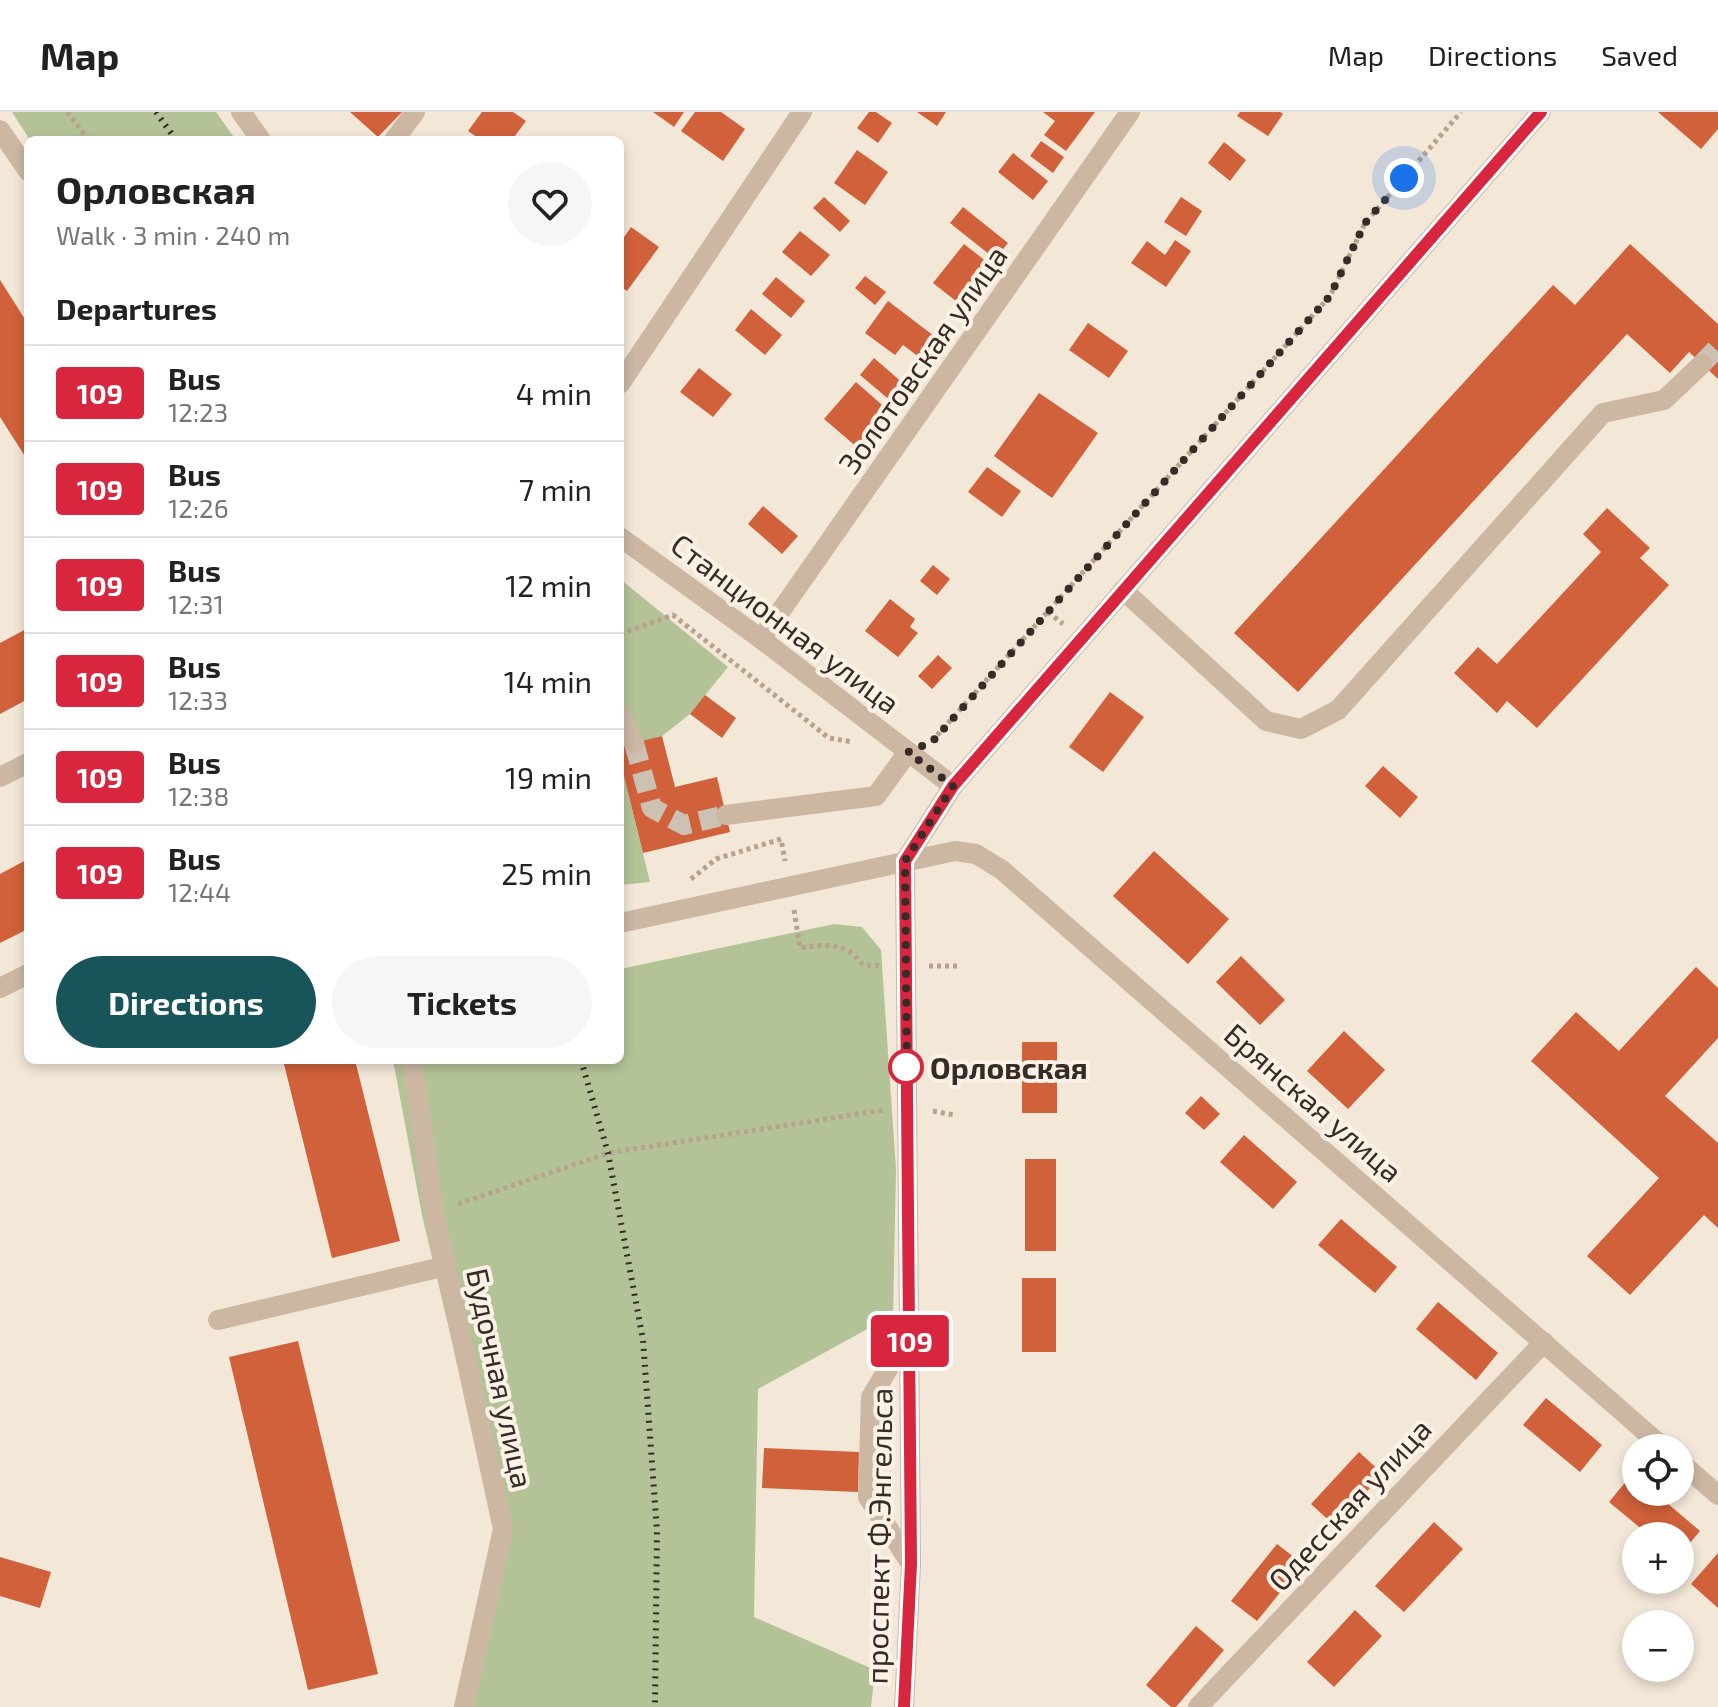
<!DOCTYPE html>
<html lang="en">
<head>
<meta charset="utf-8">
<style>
	:root { --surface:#fff; --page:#f6f6f6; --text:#222; --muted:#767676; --line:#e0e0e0; --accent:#18555b }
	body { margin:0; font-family:"Exo 2",sans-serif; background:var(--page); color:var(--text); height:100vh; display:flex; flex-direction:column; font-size:30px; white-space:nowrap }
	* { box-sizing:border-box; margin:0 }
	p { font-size:26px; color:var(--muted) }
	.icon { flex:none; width:44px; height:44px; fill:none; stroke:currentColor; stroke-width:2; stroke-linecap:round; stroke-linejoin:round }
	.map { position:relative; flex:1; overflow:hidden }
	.side { position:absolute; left:24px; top:24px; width:600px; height:928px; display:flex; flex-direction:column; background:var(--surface); border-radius:12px; box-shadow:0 4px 12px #0003 }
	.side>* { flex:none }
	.badge { padding:0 16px; border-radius:6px; font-size:28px; line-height:52px }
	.controls { position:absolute; left:1622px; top:1322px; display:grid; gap:16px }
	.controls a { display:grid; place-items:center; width:72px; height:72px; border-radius:50%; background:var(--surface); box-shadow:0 4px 12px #0003; font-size:40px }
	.you { position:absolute; width:40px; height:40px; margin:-20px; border:6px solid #fff; border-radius:50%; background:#1a73e8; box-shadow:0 0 0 12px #1a73e833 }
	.map>.badge { position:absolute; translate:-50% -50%; box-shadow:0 0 0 4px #fff }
	h2 { padding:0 32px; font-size:30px; line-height:72px }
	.round { display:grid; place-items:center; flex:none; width:84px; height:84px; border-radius:42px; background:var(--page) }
	.headline { display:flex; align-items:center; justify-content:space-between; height:136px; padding:0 32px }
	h1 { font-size:38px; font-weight:700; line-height:60px }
	.cta { display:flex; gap:16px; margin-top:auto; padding:16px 32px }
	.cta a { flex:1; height:92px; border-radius:48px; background:var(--accent); color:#fff; font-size:32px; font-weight:700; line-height:92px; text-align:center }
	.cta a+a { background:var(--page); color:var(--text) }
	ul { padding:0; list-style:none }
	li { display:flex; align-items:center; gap:24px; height:96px; padding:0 32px; border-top:2px solid var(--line) }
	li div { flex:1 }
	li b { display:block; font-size:30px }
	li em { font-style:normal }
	li .badge { min-width:88px; font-weight:700; text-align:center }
	header { display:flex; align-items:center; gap:48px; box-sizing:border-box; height:112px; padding:0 40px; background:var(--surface); border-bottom:2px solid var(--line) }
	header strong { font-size:38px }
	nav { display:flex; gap:44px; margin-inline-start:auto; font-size:28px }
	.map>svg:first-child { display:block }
	.green { fill:#b3c397 }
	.building { fill:#d0613a }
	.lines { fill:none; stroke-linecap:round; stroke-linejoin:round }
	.minor-tunnel { stroke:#cdc1b4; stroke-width:20; stroke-dasharray:20 10; stroke-linecap:butt }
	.path { stroke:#b8a18d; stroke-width:5; stroke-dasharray:4 4; stroke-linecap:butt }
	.minor { stroke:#ccb7a3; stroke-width:20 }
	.rail { stroke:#362b26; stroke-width:6; stroke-dasharray:2 6; stroke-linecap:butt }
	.line-casing { stroke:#fff; stroke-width:18 }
	.line { stroke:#d7263d; stroke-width:12 }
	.walk { stroke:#362b26; stroke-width:8; stroke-dasharray:0 14.4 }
	.stop-dot { fill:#fff; stroke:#d7263d; stroke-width:4 }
	.labels { text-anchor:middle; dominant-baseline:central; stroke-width:8; stroke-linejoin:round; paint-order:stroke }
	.street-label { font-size:30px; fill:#362b26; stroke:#fbf1e5 }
	.stop-label { font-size:30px; font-weight:bold; fill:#362b26; stroke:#fbf1e5; text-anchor:start }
</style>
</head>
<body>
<header>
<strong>Map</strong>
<nav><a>Map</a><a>Directions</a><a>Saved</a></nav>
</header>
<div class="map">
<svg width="1718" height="1595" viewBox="0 0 1718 1595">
	<rect width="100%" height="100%" fill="#f3e7d8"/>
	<!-- green -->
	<g class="green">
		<path d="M12 0H216L236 28H30Z"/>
		<path d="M620 467 728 555 690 602 662 624 620 634Z"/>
		<path d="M620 648 650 770 620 773Z"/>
		<path d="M834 812 862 815 881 838 896 1058 893 1203 758 1277 754 1505 875 1558 871 1595H459L497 1419 422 1103 393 948H620V857Z"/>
	</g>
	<!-- building -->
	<g class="building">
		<path d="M350 0H402L378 25Z"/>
		<path d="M482 0H513L526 9 512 28H481L468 19Z"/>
		<path d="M653 0H684L674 15Z"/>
		<path d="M695 0H721L745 17 723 49 681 19Z"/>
		<path d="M869 0H876L892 11 878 31 857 16Z"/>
		<path d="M917 0H946L937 14Z"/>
		<path d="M1043 0H1095L1066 39 1044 23 1055 9Z"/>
		<path d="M1240 0H1280L1283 2 1268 24 1237 4Z"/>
		<path d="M1658 0H1718V17L1701 37Z"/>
		<path d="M1041 29 1064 45 1053 61 1030 44Z"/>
		<path d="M1224 30 1246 48 1230 69 1208 51Z"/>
		<path d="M857 38 888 60 865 93 834 71Z"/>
		<path d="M1013 41 1048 69 1033 88 998 60Z"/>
		<path d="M824 85 850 109 840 120 813 96Z"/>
		<path d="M1181 85 1202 99 1186 124 1164 110Z"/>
		<path d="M963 95 1008 131 995 147 950 111Z"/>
		<path d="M631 115 659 135 627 179 620 174V131Z"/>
		<path d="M800 119 830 143 811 164 782 140Z"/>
		<path d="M1175 128 1191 139 1166 175 1131 151 1147 129 1165 143Z"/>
		<path d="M964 132 992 154 961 193 933 171Z"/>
		<path d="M1630 132 1718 212V267L1689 240 1670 261 1627 222 1298 580 1234 521 1553 173 1575 193Z"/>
		<path d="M865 164 886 180 875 193 855 176Z"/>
		<path d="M776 165 805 189 791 206 762 182Z"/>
		<path d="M0 168 28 212V349L0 305Z"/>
		<path d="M888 189 938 227 923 248 903 233 895 243 865 221Z"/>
		<path d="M751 197 782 223 765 243 735 218Z"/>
		<path d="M1088 211 1128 239 1109 266 1069 238Z"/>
		<path d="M874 246 912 279 898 295 860 263Z"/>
		<path d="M699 256 732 282 713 305 680 280Z"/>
		<path d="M856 270 890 300 858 336 824 307Z"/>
		<path d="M1039 281 1098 321 1052 386 994 344Z"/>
		<path d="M987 355 1021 379 1002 405 968 380Z"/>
		<path d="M763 394 798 424 782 442 748 412Z"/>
		<path d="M1607 396 1650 436 1640 446 1669 473 1537 616 1507 589 1497 601 1454 561 1478 535 1497 552 1601 440 1583 422Z"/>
		<path d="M933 453 950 467 937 483 920 469Z"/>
		<path d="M890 487 915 507 910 515 918 521 898 545 865 519Z"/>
		<path d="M28 516V587L0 602V531Z"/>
		<path d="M938 543 952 556 932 577 918 564Z"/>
		<path d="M1110 580 1144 605 1103 660 1069 635Z"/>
		<path d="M705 583 736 606 722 626 690 602Z"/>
		<path d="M662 624 675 675 717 665 730 720 643 741 620 648V634Z"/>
		<path d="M1383 654 1418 685 1400 706 1365 674Z"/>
		<path d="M1154 739 1229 807 1188 852 1113 784Z"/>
		<path d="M28 747V817L0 831V762Z"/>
		<path d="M1241 844 1285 888 1260 913 1216 870Z"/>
		<path d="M1696 855 1718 876V926L1665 984 1718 1031V1116L1704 1103 1630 1183 1587 1144 1659 1066 1531 949 1576 900 1619 939Z"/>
		<path d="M1344 919 1385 958 1348 997 1307 959Z"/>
		<rect x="1022" y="930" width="35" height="71"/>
		<path d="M283 948H355L400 1129 332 1146Z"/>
		<path d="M1201 984 1220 1002 1204 1018 1185 1001Z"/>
		<path d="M1244 1023 1297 1070 1273 1097 1220 1050Z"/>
		<rect x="1025" y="1047" width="31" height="92"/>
		<path d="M1341 1107 1397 1155 1375 1181 1318 1133Z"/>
		<rect x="1022" y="1166" width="34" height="74"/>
		<path d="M1438 1190 1498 1241 1476 1268 1416 1217Z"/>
		<path d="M298 1229 378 1562 308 1578 229 1245Z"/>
		<path d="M1546 1286 1602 1333 1580 1360 1523 1313Z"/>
		<path d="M764 1336 859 1340 858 1380 762 1376Z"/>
		<path d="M1359 1340 1383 1362 1335 1414 1311 1392Z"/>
		<path d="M1632 1362 1636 1365V1380H1654L1700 1419 1680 1443V1424H1650L1609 1390Z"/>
		<path d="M1434 1410 1463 1437 1404 1500 1375 1474Z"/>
		<path d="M1277 1432 1303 1452 1257 1509 1231 1489Z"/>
		<path d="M1718 1441V1496L1691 1472Z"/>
		<path d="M0 1445 51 1460 40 1496 0 1484Z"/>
		<path d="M1355 1498 1382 1524 1334 1575 1307 1550Z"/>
		<path d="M1196 1514 1224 1538 1176 1595H1171L1146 1573Z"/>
	</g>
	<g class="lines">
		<!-- minor-tunnel -->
		<g class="minor-tunnel">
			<path d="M1702 252 1718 235"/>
			<path d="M634 631 652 696 684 713 726 703"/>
		</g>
		<!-- path -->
		<g class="path">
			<path d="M67 0 89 28"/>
			<path d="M1048 500 1063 512"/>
			<path d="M620 522 673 503 829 626 853 630"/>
			<path d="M932 629 1330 184 1365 111 1461 0"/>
			<path d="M691 767 716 747 781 727 785 749"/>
			<path d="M794 798 800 836C827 832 845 830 863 853L883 854"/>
			<path d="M929 854H959"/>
			<path d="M933 999 954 1003"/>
			<path d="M458 1092 608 1041 884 998"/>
		</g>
		<!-- minor -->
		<g class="minor">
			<path d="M241 0 261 28"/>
			<path d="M0 18 28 59"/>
			<path d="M394 28 415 0"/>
			<path d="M620 272 802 0"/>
			<path d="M620 425 761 527 953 674"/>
			<path d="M1123 478 1266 609 1301 617 1338 598 1603 301 1664 288 1702 252"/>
			<path d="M761 527 1130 0"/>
			<path d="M620 602 634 631"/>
			<path d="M0 665 28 651"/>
			<path d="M726 703 876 684 908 640"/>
			<path d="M620 811 955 739 976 742 1002 758 1664 1336"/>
			<path d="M0 876 28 862"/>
			<path d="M412 948 434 1100 503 1417 464 1595"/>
			<path d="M218 1208 446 1154"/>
			<path d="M910 1221 871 1285 868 1385 911 1452"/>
			<path d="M1680 1350 1718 1383"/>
			<path d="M904 1595 911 1452 905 749 953 674 1541 0"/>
			<path d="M1198 1595 1544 1230"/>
		</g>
		<!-- rail -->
		<g class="rail">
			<path d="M156 0 176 28"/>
			<path d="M581 948 608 1041 643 1228 657 1419 655 1595"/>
		</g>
	</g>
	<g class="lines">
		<!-- line casing -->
		<g class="line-casing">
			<path id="line" d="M904 1595 911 1452 905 749 953 674 1541 0"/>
		</g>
		<!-- line -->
		<use href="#line" class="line"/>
		<!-- walk -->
		<path class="walk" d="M906 955 907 966 905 749 953 674 908 640 932 630 1330 184 1365 111 1404 66"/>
	</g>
	<!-- markers -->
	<circle class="stop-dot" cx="906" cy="955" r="16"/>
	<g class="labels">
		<!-- street labels -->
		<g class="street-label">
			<text transform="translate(922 247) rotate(-55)">Золотовская улица</text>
			<text transform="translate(786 511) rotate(37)">Станционная улица</text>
			<text transform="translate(1314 990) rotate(41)">Брянская улица</text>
			<text transform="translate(501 1266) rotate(78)">Будочная улица</text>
			<text transform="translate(1349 1392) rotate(-47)">Одесская улица</text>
			<text transform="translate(878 1424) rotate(-89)">проспект Ф.Энгельса</text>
		</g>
		<!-- stop labels -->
		<g class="stop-label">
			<text x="930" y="955">Орловская</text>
		</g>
	</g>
</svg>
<div class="controls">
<a><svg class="icon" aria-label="locate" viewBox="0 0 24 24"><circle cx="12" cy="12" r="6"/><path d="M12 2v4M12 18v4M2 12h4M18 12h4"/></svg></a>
<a>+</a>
<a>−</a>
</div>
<div class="you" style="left:1404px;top:66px"></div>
<b class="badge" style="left:910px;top:1229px;background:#d7263d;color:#fff">109</b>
<section class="side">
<div class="headline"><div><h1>Орловская</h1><p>Walk · 3 min · 240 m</p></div><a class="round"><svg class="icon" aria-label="heart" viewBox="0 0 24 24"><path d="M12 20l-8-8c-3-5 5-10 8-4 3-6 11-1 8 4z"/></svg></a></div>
<h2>Departures</h2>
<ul>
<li><span class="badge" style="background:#d7263d;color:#fff">109</span><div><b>Bus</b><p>12:23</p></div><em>4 min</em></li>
<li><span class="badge" style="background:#d7263d;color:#fff">109</span><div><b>Bus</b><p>12:26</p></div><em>7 min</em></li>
<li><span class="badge" style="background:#d7263d;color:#fff">109</span><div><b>Bus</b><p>12:31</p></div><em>12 min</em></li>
<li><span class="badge" style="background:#d7263d;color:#fff">109</span><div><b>Bus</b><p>12:33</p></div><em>14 min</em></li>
<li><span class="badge" style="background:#d7263d;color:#fff">109</span><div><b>Bus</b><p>12:38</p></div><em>19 min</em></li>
<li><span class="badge" style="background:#d7263d;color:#fff">109</span><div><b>Bus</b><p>12:44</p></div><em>25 min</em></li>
</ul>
<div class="cta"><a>Directions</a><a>Tickets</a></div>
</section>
</div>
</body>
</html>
